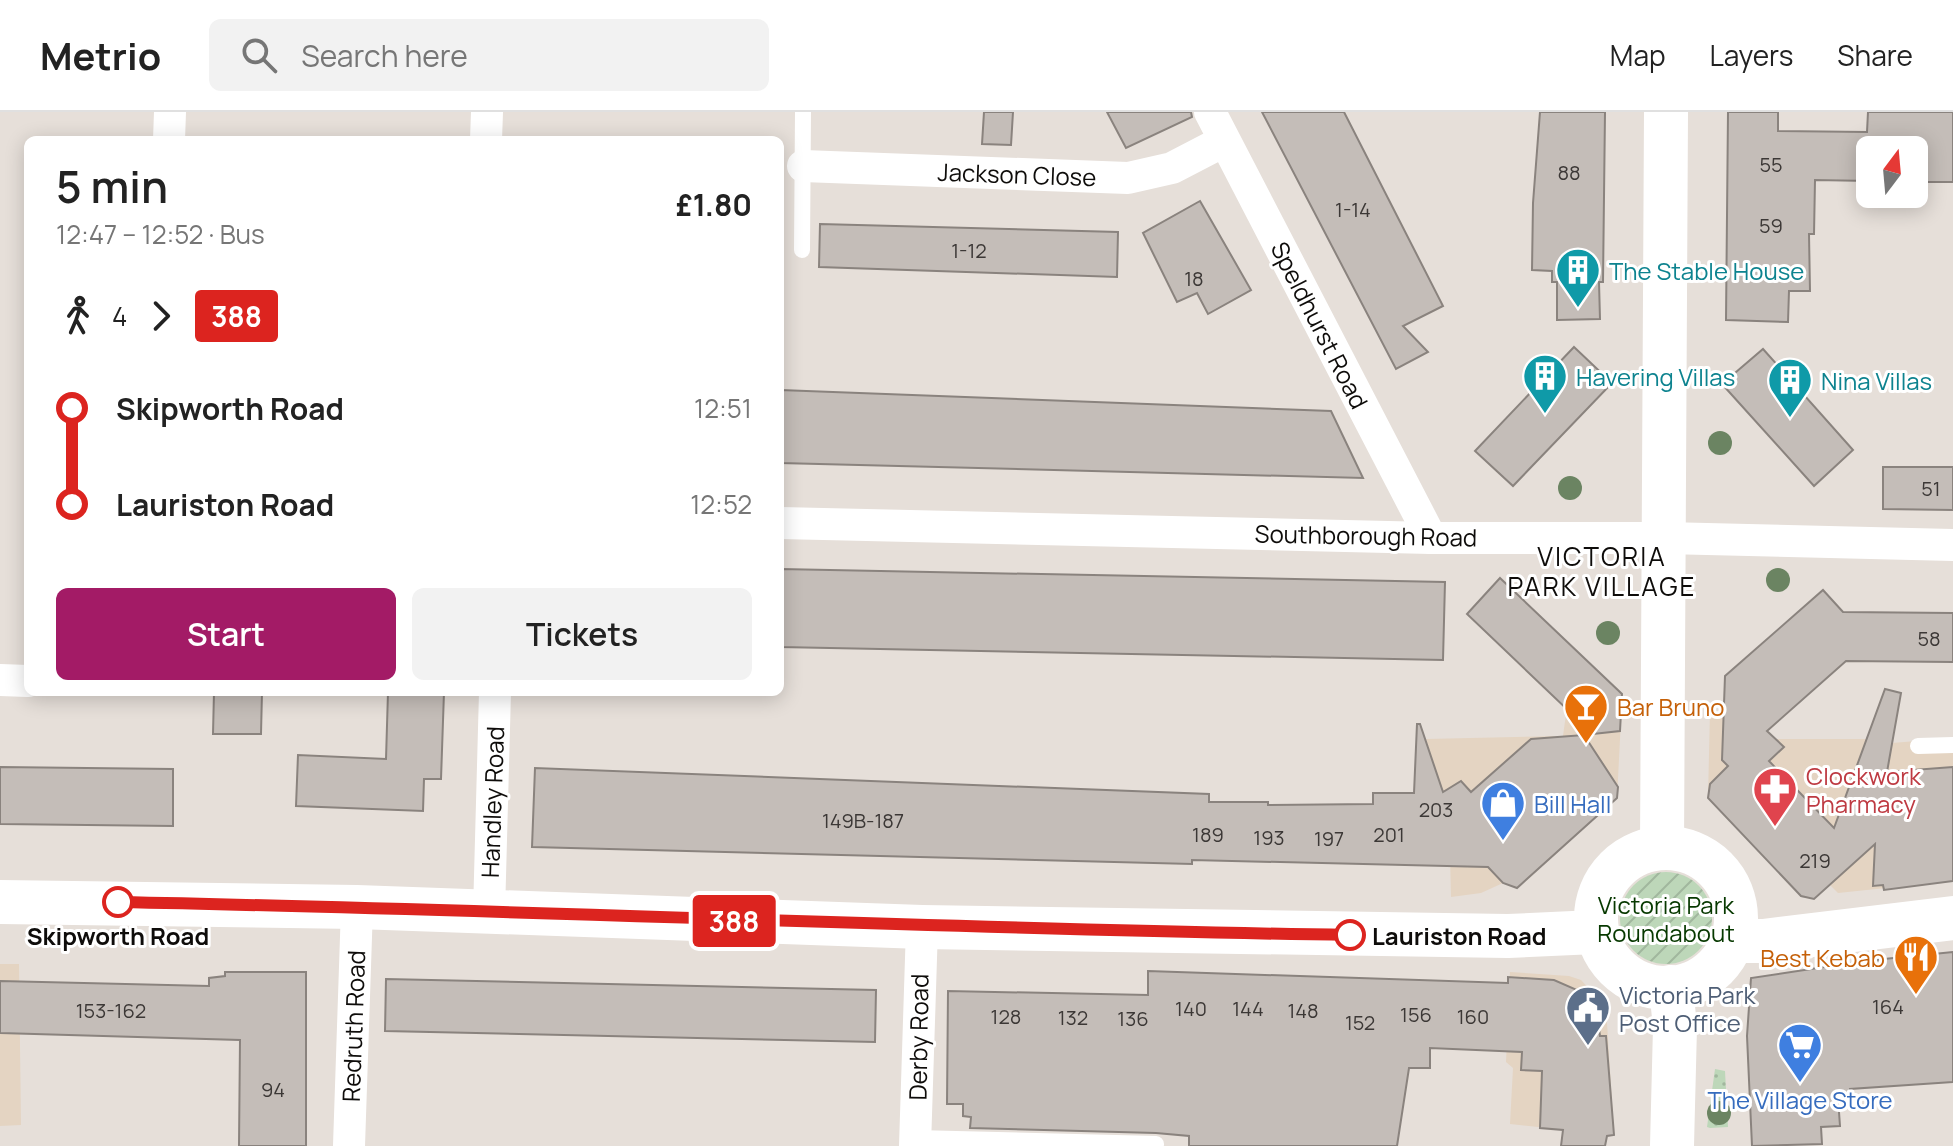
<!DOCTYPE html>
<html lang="en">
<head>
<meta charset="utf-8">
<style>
	:root { --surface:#fff; --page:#f2f2f2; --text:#222; --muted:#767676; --line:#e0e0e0; --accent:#a31b66 }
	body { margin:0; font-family:Manrope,sans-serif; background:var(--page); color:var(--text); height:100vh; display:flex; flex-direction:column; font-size:30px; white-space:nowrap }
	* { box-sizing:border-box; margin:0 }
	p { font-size:26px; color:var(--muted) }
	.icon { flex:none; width:44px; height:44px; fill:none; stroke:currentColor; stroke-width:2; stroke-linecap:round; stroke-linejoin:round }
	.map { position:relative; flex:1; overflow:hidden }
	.drawer { position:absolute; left:24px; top:24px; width:760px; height:560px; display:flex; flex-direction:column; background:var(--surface); border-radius:12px; box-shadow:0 4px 20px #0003 }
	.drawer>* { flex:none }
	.badge { padding:0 16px; border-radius:6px; font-size:28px; line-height:52px }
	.needle { width:52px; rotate:16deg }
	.tools { position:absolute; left:1856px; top:24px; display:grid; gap:16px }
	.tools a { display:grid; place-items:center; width:72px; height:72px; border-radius:12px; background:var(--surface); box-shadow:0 4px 20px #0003; font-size:40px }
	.map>.badge { position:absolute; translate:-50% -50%; box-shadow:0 0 0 4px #fff }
	.legs { display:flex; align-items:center; gap:12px; height:88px; padding:0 32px; font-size:26px }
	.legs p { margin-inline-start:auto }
	.headline { display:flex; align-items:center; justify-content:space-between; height:136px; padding:0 32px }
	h1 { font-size:44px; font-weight:600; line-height:60px }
	.action { display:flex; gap:16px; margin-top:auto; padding:16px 32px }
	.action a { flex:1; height:92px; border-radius:12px; background:var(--accent); color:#fff; font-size:32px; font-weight:600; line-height:92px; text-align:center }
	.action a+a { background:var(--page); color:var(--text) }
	ul { padding:0 32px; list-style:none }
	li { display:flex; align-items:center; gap:28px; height:96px; font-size:30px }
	li i { display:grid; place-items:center; width:12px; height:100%; margin:0 10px; background:currentColor }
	li i::after { content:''; width:20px; height:20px; margin:-10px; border:6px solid; border-radius:50%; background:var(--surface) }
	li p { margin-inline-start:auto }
	li:first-child i { background:linear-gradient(#0000 50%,currentColor 0) }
	li:last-child i { background:linear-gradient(currentColor 50%,#0000 0) }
	header { display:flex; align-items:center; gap:48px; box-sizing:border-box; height:112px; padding:0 40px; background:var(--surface); border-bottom:2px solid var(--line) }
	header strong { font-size:38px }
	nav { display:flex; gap:44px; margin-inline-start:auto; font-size:28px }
	.search { width:560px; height:72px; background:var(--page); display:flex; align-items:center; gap:20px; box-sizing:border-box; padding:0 28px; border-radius:12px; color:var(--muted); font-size:30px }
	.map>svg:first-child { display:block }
	.commercial { fill:#e4d4c2 }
	.grass { fill:url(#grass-dots) }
	.garden { fill:url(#garden-furrows) }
	.building { fill:#c4bdb8; stroke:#8a837e; stroke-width:2 }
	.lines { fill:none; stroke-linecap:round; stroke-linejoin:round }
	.lane { stroke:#fff; stroke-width:16 }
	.street { stroke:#fff; stroke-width:32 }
	.secondary { stroke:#fff; stroke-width:44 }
	.primary { stroke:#fff; stroke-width:44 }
	.tree { fill:#6b8462 }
	.line-1-casing { stroke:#fff; stroke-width:18 }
	.line-1 { stroke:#dc241f; stroke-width:12 }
	.stop-1-dot { fill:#fff; stroke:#dc241f; stroke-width:4 }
	.labels { text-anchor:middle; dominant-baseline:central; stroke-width:6; stroke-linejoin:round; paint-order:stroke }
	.number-label { font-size:20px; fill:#3c3836 }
	.street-label { font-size:24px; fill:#0e0c0a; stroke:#fff }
	.culture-label { font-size:24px; fill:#0d838f; stroke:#fff; text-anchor:start }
	.food-label { font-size:24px; fill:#c56008; stroke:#fff; text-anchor:start }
	.health-label { font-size:24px; fill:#be3a42; stroke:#fff; text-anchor:start }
	.shop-label { font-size:24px; fill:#366cbe; stroke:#fff; text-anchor:start }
	.park-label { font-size:24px; fill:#073900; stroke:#fff }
	.stop-label { font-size:24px; font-weight:bold; fill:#0e0c0a; stroke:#fff }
	.service-label { font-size:24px; fill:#4e5e75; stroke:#fff; text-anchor:start }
	.neighbourhood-label { font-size:26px; letter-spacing:2px; fill:#0e0c0a; stroke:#fff }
</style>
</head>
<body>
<header>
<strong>Metrio</strong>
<div class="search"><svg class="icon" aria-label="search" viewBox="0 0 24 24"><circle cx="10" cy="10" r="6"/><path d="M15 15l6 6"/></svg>Search here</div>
<nav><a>Map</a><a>Layers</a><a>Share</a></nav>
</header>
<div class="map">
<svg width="1953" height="1034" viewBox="0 0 1953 1034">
	<defs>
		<pattern id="grass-dots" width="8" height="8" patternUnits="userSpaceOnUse" patternTransform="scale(2)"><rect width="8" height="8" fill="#bdd7b9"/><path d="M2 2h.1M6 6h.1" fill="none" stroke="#a1b79e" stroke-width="1.8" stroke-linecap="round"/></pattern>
		<pattern id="garden-furrows" width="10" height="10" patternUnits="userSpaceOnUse" patternTransform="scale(2)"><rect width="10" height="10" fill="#bdd7b9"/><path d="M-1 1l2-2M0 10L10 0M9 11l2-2" fill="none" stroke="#a1b79e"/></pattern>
	</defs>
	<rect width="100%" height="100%" fill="#e6dfd9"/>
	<!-- commercial -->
	<g class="commercial">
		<path d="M1605 588H1622L1617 686 1517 776 1503 771 1481 781 1451 785 1449 701 1426 627 1563 624 1566 602Z"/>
		<path d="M1710 599 1754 600 1768 617 1769 627H1866L1892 631 1953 626V769L1838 781 1830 773 1814 787 1801 784 1708 686Z"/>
		<path d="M0 852H19L21 1013 0 1014Z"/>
		<path d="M1510 860 1569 864 1581 868 1606 895 1614 1023 1510 1012 1513 956 1506 950Z"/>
	</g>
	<!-- grass -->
	<path class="grass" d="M1715 957 1725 959 1728 1015 1710 1016 1707 1015Z"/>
	<!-- garden -->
	<circle class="garden" cx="1666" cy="806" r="46"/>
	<!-- building -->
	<g class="building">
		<path d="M984 0H1013L1011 33 982 32Z"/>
		<path d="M1107 0H1191L1192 5 1126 36Z"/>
		<path d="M1262 0H1344L1443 194 1403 214 1428 240 1396 257Z"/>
		<path d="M1540 0H1605L1603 170H1599L1600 207 1557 208V170H1552V159L1532 158 1533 91Z"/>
		<path d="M1728 0H1778V19L1867 20 1868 0H1953V70H1914V38H1870V69L1815 68 1814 122H1809L1810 179H1789L1788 210 1726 208Z"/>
		<path d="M1200 89 1251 178 1208 202 1197 181 1177 190 1143 121Z"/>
		<path d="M820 112 1118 120 1117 165 819 155Z"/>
		<path d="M1574 235 1612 271 1513 374 1475 339Z"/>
		<path d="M1763 237 1853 338 1814 374 1722 272Z"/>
		<path d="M780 278 1331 299 1363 366 780 351Z"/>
		<path d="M1883 355H1953V398L1883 397Z"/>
		<path d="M780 457 1445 470 1443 548 780 535Z"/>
		<path d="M1500 466 1622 582 1620 619 1593 622 1467 502Z"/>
		<path d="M1823 478 1843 500 1953 501V550L1846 549 1767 619 1784 635 1769 649 1834 716 1885 577 1901 581 1887 660 1953 655V769L1884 778 1883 773 1873 774 1875 732 1814 787 1801 784 1708 686 1710 672 1728 654 1722 648 1725 564Z"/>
		<path d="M214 580H262L261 622H213Z"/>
		<path d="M388 580H444L441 667H424L423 699 296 694 298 643 386 647Z"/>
		<path d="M1417 612H1420L1443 680 1461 669 1471 680 1531 627 1584 623 1618 675 1617 686 1517 776 1503 771 1488 755 1192 748V752L532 735 535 656 1209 682V690H1268V693L1373 692V681H1414Z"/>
		<path d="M0 655 173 657V714L0 712Z"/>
		<path d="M1953 840V970L1850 977 1851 985 1838 986 1840 1014 1821 1015 1822 1032 1752 1034 1747 924 1751 866 1864 849Z"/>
		<path d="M1148 859 1508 871V865L1554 868 1577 878 1587 887 1597 902 1600 924H1606L1614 1023 1607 1024 1605 1034H1561L1563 1018 1540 1016 1542 959 1521 958 1522 940 1430 936V956H1409L1397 1034H1189V1024L1156 1021 970 1016 971 1005 963 1004V992H947L948 879 1148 883Z"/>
		<path d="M225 860H306V1034H239L240 928 0 921V869L209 874V866L225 864Z"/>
		<path d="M386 867 876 878 875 930 385 919Z"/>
	</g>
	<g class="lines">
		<!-- lane -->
		<g class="lane">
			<path d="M802 138 803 0"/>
			<path d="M1918 634 1953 633"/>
			<path d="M915 1026 1156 1032"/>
		</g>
		<!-- street -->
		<g class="street">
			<path d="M1210 0 1431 426"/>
			<path d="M169 28 170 0"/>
			<path d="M486 28 487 0"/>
			<path d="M803 54 1128 66 1172 56 1224 29"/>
			<path d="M780 411 1431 426H1665L1953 433"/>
			<path d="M0 568 28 569"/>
			<path d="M489 801 495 580"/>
			<path d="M349 1034 357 795"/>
			<path d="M915 1034 922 815"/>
		</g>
		<!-- secondary -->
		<path class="secondary" d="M1662 735 1666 0"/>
		<!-- primary -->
		<g class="primary">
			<circle cx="1666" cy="806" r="70"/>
			<path d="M0 790 357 795 922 815 1508 824 1595 820"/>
			<path d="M1733 829H1763L1953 806"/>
			<path d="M1671 875 1675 915 1672 1034"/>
		</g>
	</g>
	<!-- trees -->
	<g class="tree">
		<circle cx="1720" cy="331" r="12"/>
		<circle cx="1570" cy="376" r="12"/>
		<circle cx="1778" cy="468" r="12"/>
		<circle cx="1608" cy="521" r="12"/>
		<circle cx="1719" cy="1001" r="12"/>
	</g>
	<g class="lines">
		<!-- line-1 casing -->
		<g class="line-1-casing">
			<path id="line-1" d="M118 790C529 798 939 817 1350 823"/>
		</g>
		<!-- line-1 -->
		<use href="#line-1" class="line-1"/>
	</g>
	<!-- icons -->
	<defs>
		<g id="building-pin" transform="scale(2.3)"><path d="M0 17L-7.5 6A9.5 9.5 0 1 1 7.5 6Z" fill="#0f9aa8" stroke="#fff"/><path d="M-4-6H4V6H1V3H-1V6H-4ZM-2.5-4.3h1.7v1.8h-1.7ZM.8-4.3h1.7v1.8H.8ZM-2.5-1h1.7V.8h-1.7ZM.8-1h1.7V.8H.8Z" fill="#fff"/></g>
		<g id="bar-pin" transform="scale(2.3)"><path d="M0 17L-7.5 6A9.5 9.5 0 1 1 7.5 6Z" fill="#e8710a" stroke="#fff"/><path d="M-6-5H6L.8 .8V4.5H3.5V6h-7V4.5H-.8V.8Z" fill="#fff"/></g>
		<g id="pharmacy-pin" transform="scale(2.3)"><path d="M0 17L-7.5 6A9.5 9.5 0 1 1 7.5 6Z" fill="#e0444e" stroke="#fff"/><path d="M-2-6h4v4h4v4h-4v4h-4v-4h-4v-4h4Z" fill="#fff"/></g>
		<g id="shop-pin" transform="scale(2.3)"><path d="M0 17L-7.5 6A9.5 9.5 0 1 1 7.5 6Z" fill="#3f7fe0" stroke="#fff"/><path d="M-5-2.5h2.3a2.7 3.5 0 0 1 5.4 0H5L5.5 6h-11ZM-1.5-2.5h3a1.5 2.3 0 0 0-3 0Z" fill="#fff"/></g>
		<g id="restaurant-pin" transform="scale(2.3)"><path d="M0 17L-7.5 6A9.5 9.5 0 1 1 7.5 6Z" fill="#e8710a" stroke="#fff"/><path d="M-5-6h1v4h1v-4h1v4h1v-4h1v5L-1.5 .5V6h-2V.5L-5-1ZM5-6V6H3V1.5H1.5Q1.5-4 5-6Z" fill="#fff"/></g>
		<g id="civic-pin" transform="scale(2.3)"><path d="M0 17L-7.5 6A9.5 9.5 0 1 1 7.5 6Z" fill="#5c6f8a" stroke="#fff"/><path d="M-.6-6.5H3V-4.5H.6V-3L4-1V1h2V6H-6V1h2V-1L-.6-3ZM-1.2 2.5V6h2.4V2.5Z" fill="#fff"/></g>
		<g id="supermarket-pin" transform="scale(2.3)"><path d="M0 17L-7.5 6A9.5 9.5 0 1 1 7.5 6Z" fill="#3f7fe0" stroke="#fff"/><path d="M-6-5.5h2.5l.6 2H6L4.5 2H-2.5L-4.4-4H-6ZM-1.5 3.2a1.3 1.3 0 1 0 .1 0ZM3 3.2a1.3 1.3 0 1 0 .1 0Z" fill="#fff"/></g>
	</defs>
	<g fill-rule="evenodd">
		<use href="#building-pin" x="1578" y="158"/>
		<use href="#building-pin" x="1545" y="264"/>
		<use href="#building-pin" x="1790" y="268"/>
		<use href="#bar-pin" x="1586" y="594"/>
		<use href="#pharmacy-pin" x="1775" y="677"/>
		<use href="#shop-pin" x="1503" y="691"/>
		<use href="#restaurant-pin" x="1916" y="845"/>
		<use href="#civic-pin" x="1588" y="896"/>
		<use href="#supermarket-pin" x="1800" y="933"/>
	</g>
	<!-- markers -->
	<g class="stop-1-dot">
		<circle cx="118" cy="790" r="14"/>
		<circle cx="1350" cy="823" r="14"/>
	</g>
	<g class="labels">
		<!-- number labels -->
		<g class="number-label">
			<text x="1771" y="52">55</text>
			<text x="1569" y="60">88</text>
			<text x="1353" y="97">1-14</text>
			<text x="1771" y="113">59</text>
			<text x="969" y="138">1-12</text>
			<text x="1194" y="166">18</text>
			<text x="1931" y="376">51</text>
			<text x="1929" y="526">58</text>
			<text x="1436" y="697">203</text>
			<text x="863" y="708">149B-187</text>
			<text x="1208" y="722">189</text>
			<text x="1389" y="722">201</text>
			<text x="1269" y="725">193</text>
			<text x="1329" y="726">197</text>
			<text x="1815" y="748">219</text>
			<text x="1888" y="894">164</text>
			<text x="1191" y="896">140</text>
			<text x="1248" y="896">144</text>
			<text x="111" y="898">153-162</text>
			<text x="1303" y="898">148</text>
			<text x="1416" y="902">156</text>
			<text x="1006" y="904">128</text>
			<text x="1473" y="904">160</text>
			<text x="1073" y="905">132</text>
			<text x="1133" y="906">136</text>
			<text x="1360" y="910">152</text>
			<text x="273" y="977">94</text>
		</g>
		<!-- street labels -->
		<g class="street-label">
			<text transform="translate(1017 62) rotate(2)">Jackson Close</text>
			<text transform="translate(1320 213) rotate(63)">Speldhurst Road</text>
			<text transform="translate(1366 423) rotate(1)">Southborough Road</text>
			<text transform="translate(492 690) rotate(-88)">Handley Road</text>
			<text transform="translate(353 914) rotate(-88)">Redruth Road</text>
			<text transform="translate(918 925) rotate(-89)">Derby Road</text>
		</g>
		<!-- culture labels -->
		<g class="culture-label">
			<text x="1609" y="158">The Stable House</text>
			<text x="1576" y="264">Havering Villas</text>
			<text x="1821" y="268">Nina Villas</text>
		</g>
		<!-- food labels -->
		<g class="food-label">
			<text x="1617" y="594">Bar Bruno</text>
			<text x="1885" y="845" text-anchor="end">Best Kebab</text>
		</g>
		<!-- health labels -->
		<g class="health-label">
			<text x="1806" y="663">Clockwork<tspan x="1806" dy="28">Pharmacy</tspan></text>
		</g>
		<!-- shop labels -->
		<g class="shop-label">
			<text x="1534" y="691">Bill Hall</text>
			<text x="1800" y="987" text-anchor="middle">The Village Store</text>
		</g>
		<!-- park labels -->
		<g class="park-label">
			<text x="1666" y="792">Victoria Park<tspan x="1666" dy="28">Roundabout</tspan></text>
		</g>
		<!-- stop labels -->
		<g class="stop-label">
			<text x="118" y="823">Skipworth Road</text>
			<text x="1372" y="823" text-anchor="start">Lauriston Road</text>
		</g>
		<!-- service labels -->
		<g class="service-label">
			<text x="1619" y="882">Victoria Park<tspan x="1619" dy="28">Post Office</tspan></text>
		</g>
		<!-- neighbourhood labels -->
		<g class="neighbourhood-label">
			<text x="1602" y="444">VICTORIA<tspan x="1602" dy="30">PARK VILLAGE</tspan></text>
		</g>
	</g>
</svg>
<div class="tools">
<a><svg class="needle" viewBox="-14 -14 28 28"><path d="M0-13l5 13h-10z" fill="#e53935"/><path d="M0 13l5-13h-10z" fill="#767676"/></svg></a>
</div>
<b class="badge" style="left:734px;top:809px;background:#dc241f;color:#fff">388</b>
<section class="drawer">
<div class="headline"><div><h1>5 min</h1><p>12:47 – 12:52 · Bus</p></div><b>£1.80</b></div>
<div class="legs"><svg class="icon" aria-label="walk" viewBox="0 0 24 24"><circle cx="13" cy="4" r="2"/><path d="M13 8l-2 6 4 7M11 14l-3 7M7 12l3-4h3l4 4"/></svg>4<svg class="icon" aria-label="forward" viewBox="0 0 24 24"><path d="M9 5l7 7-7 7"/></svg><b class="badge" style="background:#dc241f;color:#fff">388</b></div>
<ul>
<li><i style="color:#dc241f"></i><b>Skipworth Road</b><p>12:51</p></li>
<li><i style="color:#dc241f"></i><b>Lauriston Road</b><p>12:52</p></li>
</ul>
<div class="action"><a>Start</a><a>Tickets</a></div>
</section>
</div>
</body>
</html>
